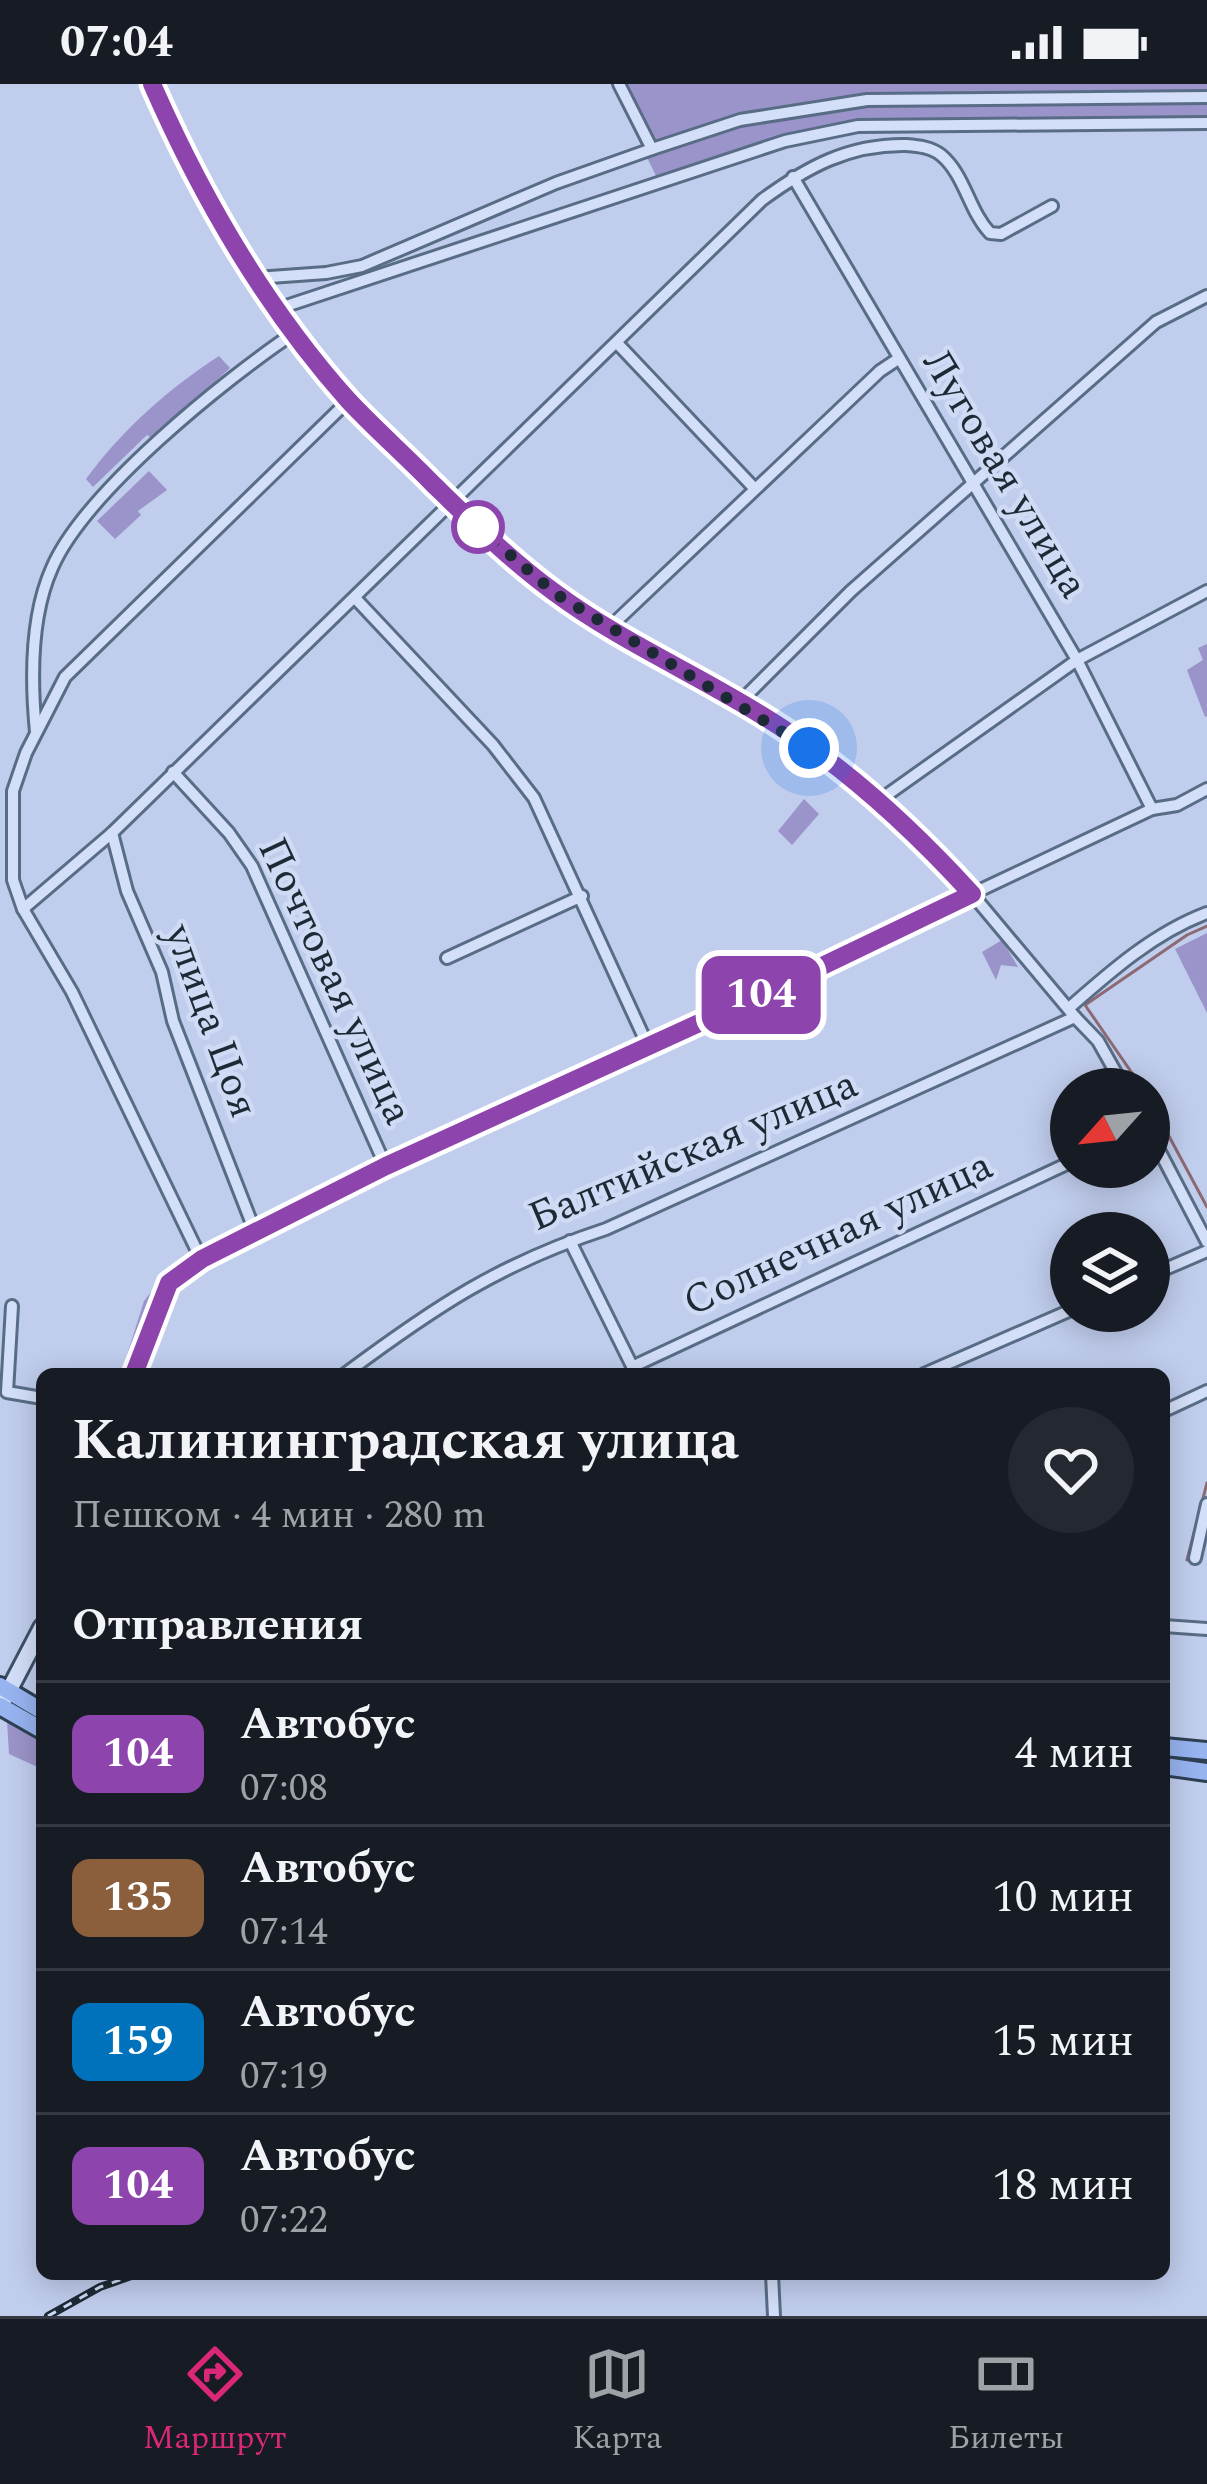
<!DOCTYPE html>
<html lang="ru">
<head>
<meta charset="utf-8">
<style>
	:root { --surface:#171b24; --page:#242831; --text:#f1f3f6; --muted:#9ea1a6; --line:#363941; --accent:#db2777 }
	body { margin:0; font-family:Spectral,serif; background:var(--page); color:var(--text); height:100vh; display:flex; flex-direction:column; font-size:45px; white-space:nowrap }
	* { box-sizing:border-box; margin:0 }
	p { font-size:39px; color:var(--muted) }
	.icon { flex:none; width:66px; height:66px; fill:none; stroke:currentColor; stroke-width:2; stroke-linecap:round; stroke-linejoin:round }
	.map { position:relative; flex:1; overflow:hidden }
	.panel { position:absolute; left:36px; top:1284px; width:1134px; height:912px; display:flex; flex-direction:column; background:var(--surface); border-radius:18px; box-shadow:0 6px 30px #0003 }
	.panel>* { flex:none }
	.badge { padding:0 24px; border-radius:18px; font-size:42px; line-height:78px }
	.needle { width:78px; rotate:243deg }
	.buttons { position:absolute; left:1050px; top:984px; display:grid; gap:24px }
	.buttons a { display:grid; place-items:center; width:120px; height:120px; border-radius:50%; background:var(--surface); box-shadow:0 6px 30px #0003; font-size:60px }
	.you { position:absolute; width:60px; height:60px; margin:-30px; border:9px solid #fff; border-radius:50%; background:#1a73e8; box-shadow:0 0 0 18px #1a73e833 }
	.map>.badge { position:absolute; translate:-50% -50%; box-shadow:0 0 0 6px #fff }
	h2 { padding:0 36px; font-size:45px; line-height:108px }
	.round { display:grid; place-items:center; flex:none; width:126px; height:126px; border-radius:63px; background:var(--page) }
	.head { display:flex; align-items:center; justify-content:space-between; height:204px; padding:0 36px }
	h1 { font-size:57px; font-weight:700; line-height:90px }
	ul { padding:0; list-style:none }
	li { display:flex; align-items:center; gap:36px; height:144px; padding:0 36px; border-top:3px solid var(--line) }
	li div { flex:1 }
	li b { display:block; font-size:45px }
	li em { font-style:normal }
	li .badge { min-width:132px; font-weight:700; text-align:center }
	.status { display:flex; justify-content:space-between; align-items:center; height:84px; padding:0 60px; background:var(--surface); direction:ltr }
	.status svg { height:33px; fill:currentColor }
	.tabs { display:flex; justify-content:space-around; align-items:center; height:168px; border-top:3px solid var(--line); background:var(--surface); font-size:33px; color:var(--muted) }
	.tabs a { display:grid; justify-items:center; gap:6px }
	.tabs .on { color:var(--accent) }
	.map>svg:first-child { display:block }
	.green { fill:#9b94ca }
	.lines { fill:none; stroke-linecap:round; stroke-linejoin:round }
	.stream { stroke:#8c6a73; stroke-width:3 }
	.street-casing { stroke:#586d85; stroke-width:16 }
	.secondary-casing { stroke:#3c5167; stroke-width:21 }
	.primary-casing { stroke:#2d4153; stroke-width:22 }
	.street { stroke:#d3def8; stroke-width:10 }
	.secondary { stroke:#d3def8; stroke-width:15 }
	.primary { stroke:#97b3f0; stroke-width:16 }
	.rail-casing { stroke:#1d2935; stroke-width:8 }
	.rail { stroke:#cfdaf4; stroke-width:3; stroke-dasharray:9; stroke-linecap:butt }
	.line-casing { stroke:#fff; stroke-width:27 }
	.line { stroke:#8e44ad; stroke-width:18 }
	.walk { stroke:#1d2935; stroke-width:12; stroke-dasharray:0 21.6 }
	.stop-dot { fill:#fff; stroke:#8e44ad; stroke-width:6 }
	.labels { text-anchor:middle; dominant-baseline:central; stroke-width:9; stroke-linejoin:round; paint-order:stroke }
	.street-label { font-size:42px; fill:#1d2935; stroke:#cfdaf4 }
</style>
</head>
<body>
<div class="status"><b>07:04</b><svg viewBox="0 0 49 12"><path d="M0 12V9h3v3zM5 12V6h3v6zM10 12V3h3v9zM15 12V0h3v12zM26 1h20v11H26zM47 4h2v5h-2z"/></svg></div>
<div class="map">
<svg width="1207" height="2232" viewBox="0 0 1207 2232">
	<rect width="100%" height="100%" fill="#c0cded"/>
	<!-- green -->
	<g class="green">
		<path d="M611 0H1207V39L887 45 773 63 659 98Z"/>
		<path d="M219 272 230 284 153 355 147 351 93 403 86 395C122 346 168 305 219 272Z"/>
		<path d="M149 387 167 406 138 427 141 431 115 455 97 437Z"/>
		<path d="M1207 560V632L1205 633 1187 586 1203 576 1198 564Z"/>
		<path d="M804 715 819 730 792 761 778 747Z"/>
		<path d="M1207 849V929L1175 865Z"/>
		<path d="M1002 856 1018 883 1001 881 996 896 982 868Z"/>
		<path d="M155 1203 159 1205 127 1290H121L144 1217Z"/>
		<path d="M7 1637 42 1657V1685L9 1670Z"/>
	</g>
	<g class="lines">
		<!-- stream -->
		<g class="stream">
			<path d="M1143 1005 1085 921 1187 851 1207 842"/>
			<path d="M1149 1015 1207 1123"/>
			<path d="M1187 1476 1207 1399"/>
		</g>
		<!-- street casing -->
		<g class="street-casing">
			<g id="street">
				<path d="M652 65 740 36 867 16 1207 13"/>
				<path d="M793 93 1077 576 1152 725"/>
				<path d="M256 194 326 189 362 182 556 99 652 65 619 0"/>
				<path d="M277 225 785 57 858 42 1207 39"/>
				<path d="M617 259 755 405"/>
				<path d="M356 515 493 661 534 714 647 960"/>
				<path d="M609 544 880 287 898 275"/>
				<path d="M739 619 851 507 1156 238 1207 212"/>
				<path d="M36 648C31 597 30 533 52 484 84 409 225 295 294 249"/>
				<path d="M173 688 229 749 252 782 386 1083"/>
				<path d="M877 718 1077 576 1207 507"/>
				<path d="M112 749 127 807 162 888 173 937 254 1145"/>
				<path d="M23 825 112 749 762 116C807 83 849 60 906 61 918 62 931 63 941 71 965 91 969 127 990 149L1001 150 1052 122"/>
				<path d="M447 874 582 812"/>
				<path d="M1069 924C1111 887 1154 849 1207 829"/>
				<path d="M1075 933 972 810 1152 725 1177 721 1207 705"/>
				<path d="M1149 1047 1207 1158"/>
				<path d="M570 1157 636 1290"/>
				<path d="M201 1175 72 908 23 825 13 796V707L26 669 65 593 349 316"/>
				<path d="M1149 1192 1207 1167"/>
				<path d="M12 1222 7 1308 42 1314"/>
				<path d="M634 1282 1071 1078"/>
				<path d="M345 1290C435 1223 499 1180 606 1145L1075 933 1098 957 1125 1005"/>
				<path d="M924 1290 1071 1226"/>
				<path d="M1164 1327 1207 1307"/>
				<path d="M1195 1474 1207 1420"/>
				<path d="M1164 1542 1207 1545"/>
				<path d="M772 2190 774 2232"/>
			</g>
		</g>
		<!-- secondary casing -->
		<g class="secondary-casing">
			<g id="secondary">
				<path d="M134 1290 168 1199 201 1175 386 1083 789 898 972 810C918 751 856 693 788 648 713 597 628 563 554 508 510 476 471 437 432 399 405 371 375 345 348 316 266 224 201 112 152 0"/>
				<path d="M5 1614 42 1543"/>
			</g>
		</g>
		<!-- primary casing -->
		<g class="primary-casing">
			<g id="primary">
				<path d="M0 1602 42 1627"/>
				<path d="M0 1622 42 1646"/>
				<path d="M1164 1663 1207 1667"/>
				<path d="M1164 1682 1207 1688"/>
			</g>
		</g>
		<!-- street -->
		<use href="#street" class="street"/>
		<!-- secondary -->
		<use href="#secondary" class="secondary"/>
		<!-- primary -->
		<use href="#primary" class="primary"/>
		<!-- rail casing -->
		<g class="rail-casing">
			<path id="rail" d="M48 2232 100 2203 137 2190"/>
		</g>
		<!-- rail -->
		<use href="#rail" class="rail"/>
	</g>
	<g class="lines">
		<!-- line casing -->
		<g class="line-casing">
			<path id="line" d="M134 1290 169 1199 202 1175 386 1082 789 898 972 810C918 751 856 692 788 648 713 597 628 563 554 508 510 476 471 437 432 399 405 371 375 345 348 316 266 224 201 112 152 0"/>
		</g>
		<!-- line -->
		<use href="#line" class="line"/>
		<!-- walk -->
		<path class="walk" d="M478 443 556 510 809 664"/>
	</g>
	<!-- markers -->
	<circle class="stop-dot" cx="478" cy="443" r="24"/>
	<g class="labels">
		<!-- street labels -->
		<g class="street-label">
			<text transform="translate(1005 390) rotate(59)">Луговая улица</text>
			<text transform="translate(335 897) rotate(65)">Почтовая улица</text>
			<text transform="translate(211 937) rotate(70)">улица Цоя</text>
			<text transform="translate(693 1067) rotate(-23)">Балтийская улица</text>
			<text transform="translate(838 1150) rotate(-25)">Солнечная улица</text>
		</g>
	</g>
</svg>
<div class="buttons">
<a><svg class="needle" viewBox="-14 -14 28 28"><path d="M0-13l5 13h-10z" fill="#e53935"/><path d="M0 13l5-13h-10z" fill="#9ea1a6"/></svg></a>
<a><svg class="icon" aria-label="layers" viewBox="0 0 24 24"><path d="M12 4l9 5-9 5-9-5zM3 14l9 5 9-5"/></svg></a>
</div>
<div class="you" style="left:809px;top:664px"></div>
<b class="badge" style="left:761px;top:911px;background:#8e44ad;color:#fff">104</b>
<section class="panel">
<div class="head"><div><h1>Калининградская улица</h1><p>Пешком · 4 мин · 280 m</p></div><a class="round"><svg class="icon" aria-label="heart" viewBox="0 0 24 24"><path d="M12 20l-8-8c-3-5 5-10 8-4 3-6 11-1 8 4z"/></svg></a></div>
<h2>Отправления</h2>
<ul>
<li><span class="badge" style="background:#8e44ad;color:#fff">104</span><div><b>Автобус</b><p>07:08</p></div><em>4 мин</em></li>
<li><span class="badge" style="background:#8b5e3c;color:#fff">135</span><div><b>Автобус</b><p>07:14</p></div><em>10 мин</em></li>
<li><span class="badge" style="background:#0072bc;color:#fff">159</span><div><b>Автобус</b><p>07:19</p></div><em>15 мин</em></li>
<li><span class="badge" style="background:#8e44ad;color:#fff">104</span><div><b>Автобус</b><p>07:22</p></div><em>18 мин</em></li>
</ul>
</section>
</div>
<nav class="tabs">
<a class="on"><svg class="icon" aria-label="directions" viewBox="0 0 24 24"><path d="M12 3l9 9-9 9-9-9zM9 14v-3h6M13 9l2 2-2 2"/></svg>Маршрут</a>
<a><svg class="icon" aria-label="map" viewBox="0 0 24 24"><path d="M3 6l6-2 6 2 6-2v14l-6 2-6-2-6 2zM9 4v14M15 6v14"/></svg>Карта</a>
<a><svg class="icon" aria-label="tickets" viewBox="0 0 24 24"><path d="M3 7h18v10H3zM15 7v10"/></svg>Билеты</a>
</nav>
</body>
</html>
